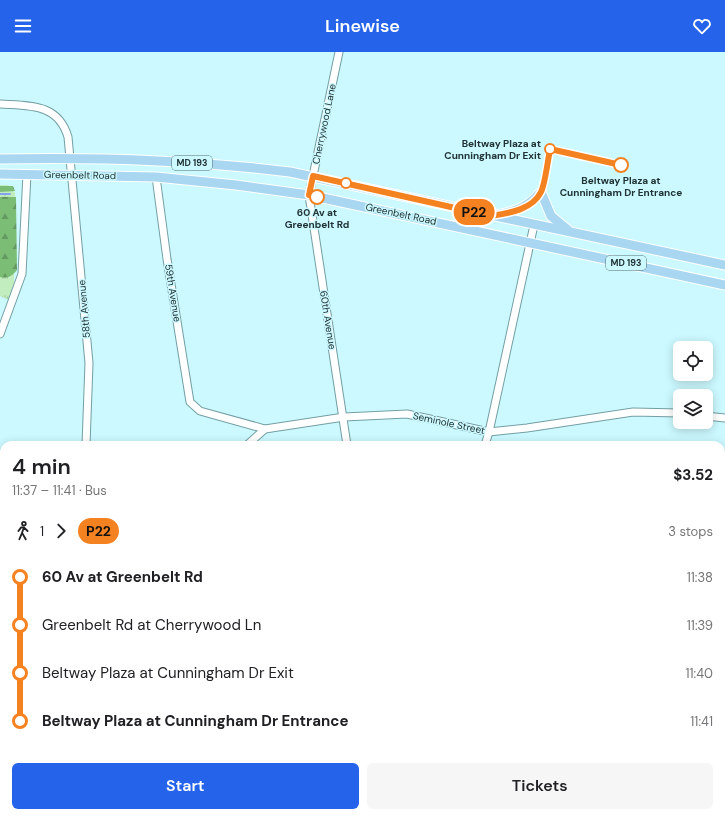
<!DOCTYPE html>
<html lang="en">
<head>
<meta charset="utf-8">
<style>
	:root { --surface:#fff; --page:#f6f6f6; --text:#202124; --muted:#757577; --accent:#2563eb }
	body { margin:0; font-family:"DM Sans",sans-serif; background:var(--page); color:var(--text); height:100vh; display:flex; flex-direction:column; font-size:15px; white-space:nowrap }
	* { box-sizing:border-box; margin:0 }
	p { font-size:13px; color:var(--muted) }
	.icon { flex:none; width:22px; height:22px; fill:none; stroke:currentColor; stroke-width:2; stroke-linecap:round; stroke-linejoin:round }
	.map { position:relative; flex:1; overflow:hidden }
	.sheet { position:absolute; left:0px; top:389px; width:725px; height:376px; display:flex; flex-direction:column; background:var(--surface); border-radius:12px 12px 0 0; box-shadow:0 2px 10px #0003 }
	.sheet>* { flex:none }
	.badge { padding:0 8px; border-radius:13px; font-size:14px; line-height:26px }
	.buttons { position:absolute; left:673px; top:289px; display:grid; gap:8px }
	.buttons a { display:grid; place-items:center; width:40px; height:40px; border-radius:6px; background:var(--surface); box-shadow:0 2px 10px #0003; font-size:20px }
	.map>.badge { position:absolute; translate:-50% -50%; box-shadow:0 0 0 2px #fff }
	.legs { display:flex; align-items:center; gap:6px; height:44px; padding:0 12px; font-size:13px }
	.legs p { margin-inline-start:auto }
	.headline { display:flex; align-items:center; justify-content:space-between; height:68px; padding:0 12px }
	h1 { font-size:22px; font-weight:600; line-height:30px }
	.cta { display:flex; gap:8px; margin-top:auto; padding:8px 12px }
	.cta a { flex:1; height:46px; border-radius:6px; background:var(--accent); color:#fff; font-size:16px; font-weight:600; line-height:46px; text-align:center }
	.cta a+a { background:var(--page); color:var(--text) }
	ul { padding:0 12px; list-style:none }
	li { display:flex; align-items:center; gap:14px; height:48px; font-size:15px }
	li i { display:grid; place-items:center; width:6px; height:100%; margin:0 5px; background:currentColor }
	li i::after { content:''; width:10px; height:10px; margin:-5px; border:3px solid; border-radius:50%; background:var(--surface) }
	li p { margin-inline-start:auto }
	li:first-child i { background:linear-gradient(#0000 50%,currentColor 0) }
	li:last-child i { background:linear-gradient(currentColor 50%,#0000 0) }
	header { display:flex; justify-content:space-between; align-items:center; height:52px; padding:0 12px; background:var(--accent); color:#fff; font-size:18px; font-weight:600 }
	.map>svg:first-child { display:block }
	.grass { fill:url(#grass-tufts) }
	.forest { fill:url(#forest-firs) }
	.garden { fill:#c2edbe }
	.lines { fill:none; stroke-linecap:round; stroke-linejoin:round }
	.stream { stroke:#82a0f0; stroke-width:2 }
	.minor-casing { stroke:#739fa4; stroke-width:9 }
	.major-casing { stroke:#fff; stroke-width:11 }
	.minor { stroke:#fff; stroke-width:7 }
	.major { stroke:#a9d6f1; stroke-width:9 }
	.line-1-casing { stroke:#fff; stroke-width:9 }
	.line-1 { stroke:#f58220; stroke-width:6 }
	.stop-1-dot { fill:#fff; stroke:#f58220; stroke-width:2 }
	.labels { text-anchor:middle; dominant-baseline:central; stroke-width:3; stroke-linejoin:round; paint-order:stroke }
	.shield { fill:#cbf9ff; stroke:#536e71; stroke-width:1 }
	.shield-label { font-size:9px; font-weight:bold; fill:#203234 }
	.street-label { font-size:10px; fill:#203234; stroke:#cbf9ff }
	.stop-label { font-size:10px; font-weight:bold; fill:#203234; stroke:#cbf9ff }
</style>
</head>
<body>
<header><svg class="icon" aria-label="menu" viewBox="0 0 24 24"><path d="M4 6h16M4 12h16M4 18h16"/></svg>Linewise<svg class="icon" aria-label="heart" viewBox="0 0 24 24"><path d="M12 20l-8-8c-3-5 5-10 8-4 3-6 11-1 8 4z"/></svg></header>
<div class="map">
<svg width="725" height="765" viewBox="0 0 725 765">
	<defs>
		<pattern id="grass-tufts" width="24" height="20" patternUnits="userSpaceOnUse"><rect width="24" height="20" fill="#c2edbe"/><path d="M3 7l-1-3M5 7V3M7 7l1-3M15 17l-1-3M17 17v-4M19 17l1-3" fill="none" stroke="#a6cca4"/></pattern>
		<pattern id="forest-firs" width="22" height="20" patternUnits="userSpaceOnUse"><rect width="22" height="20" fill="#7bbd75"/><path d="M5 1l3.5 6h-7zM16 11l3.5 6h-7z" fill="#649a61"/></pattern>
	</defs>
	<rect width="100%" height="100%" fill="#cbf9ff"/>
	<!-- grass -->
	<path class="grass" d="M0 133H8L15 141 14 236 9 248 0 244Z"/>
	<!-- forest -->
	<g class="forest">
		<path d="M0 134H13L15 139 0 140Z"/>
		<path d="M0 145H16L17 218C12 224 8 227 0 225Z"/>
	</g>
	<!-- garden -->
	<path class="garden" d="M452 761H474L471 765H450Z"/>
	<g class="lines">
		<!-- stream -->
		<path class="stream" d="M0 142H10"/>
		<!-- minor casing -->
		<g class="minor-casing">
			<g id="minor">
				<path d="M339 0 309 143 347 393"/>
				<path d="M0 52C29 54 58 51 68 85L89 311 86 393"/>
				<path d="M156 125 167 207 190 350 200 359 265 377"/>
				<path d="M0 282 22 222 27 122"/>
				<path d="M706 364 725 366"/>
				<path d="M247 393 265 377 344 365 407 362 489 380 527 376 633 360 680 361"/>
				<path d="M485 393 489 380 534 173"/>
				<path d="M721 435 725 422"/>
				<path d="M0 436H4"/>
				<path d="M721 456 725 457"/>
				<path d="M721 550 725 551"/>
				<path d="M0 560H4"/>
				<path d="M721 678 725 679"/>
				<path d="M0 698H4"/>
				<path d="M0 746 4 748"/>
				<path d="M30 761 39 765"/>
				<path d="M388 761 389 765"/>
				<path d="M602 761 611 765"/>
				<path d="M75 765 77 761"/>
				<path d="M250 765 253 761"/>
			</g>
		</g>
		<!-- major casing -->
		<g class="major-casing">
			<g id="major">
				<path d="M0 107C97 105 194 108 290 120L725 213"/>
				<path d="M0 122 156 125 236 133 309 143 725 233"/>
				<path d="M541 140 551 164 568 178"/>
				<path d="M496 163C515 160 528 155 541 140"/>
			</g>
		</g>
		<!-- minor -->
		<use href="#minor" class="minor"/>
		<!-- major -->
		<use href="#major" class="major"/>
	</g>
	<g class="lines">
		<!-- line-1 casing -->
		<g class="line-1-casing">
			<path id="line-1" d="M317 145 309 143 313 124 491 164C509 161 532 158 541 140 545 132 548 108 550 97L621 113"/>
		</g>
		<!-- line-1 -->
		<use href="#line-1" class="line-1"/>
	</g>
	<!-- markers -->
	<g class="stop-1-dot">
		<circle cx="550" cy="97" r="5"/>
		<circle cx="621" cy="113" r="7"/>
		<circle cx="346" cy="131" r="5"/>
		<circle cx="317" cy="145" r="7"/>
	</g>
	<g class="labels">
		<!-- shield labels -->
		<g class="shield">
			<rect x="172" y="104" width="40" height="14" rx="3"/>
			<rect x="606" y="204" width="40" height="14" rx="3"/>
		</g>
		<g class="shield-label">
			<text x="192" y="111">MD 193</text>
			<text x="626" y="211">MD 193</text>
		</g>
		<!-- street labels -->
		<g class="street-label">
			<text transform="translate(324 72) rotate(-78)">Cherrywood Lane</text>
			<text transform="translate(80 123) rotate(1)">Greenbelt Road</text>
			<text transform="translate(401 162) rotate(12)">Greenbelt Road</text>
			<text transform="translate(173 241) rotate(81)">59th Avenue</text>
			<text transform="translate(84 257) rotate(-95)">58th Avenue</text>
			<text transform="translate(328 268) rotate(81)">60th Avenue</text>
			<text transform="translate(449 371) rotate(12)">Seminole Street</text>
		</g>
		<!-- stop labels -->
		<g class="stop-label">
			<text x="541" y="91" text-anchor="end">Beltway Plaza at<tspan x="541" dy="12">Cunningham Dr Exit</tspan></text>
			<text x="621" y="128">Beltway Plaza at<tspan x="621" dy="12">Cunningham Dr Entrance</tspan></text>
			<text x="317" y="160">60 Av at<tspan x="317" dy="12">Greenbelt Rd</tspan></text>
		</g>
	</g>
</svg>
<div class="buttons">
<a><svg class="icon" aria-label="locate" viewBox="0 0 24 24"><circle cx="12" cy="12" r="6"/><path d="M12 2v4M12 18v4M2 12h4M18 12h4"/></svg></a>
<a><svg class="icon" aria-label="layers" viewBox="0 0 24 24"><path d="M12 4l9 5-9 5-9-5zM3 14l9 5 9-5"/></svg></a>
</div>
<b class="badge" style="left:474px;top:160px;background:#f58220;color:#111">P22</b>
<section class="sheet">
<div class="headline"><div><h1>4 min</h1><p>11:37 – 11:41 · Bus</p></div><b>$3.52</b></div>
<div class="legs"><svg class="icon" aria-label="walk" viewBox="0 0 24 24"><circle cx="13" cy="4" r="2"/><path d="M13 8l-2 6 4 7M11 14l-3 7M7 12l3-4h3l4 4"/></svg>1<svg class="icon" aria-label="forward" viewBox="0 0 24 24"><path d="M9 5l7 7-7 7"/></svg><b class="badge" style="background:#f58220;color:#111">P22</b><p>3 stops</p></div>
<ul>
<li><i style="color:#f58220"></i><b>60 Av at Greenbelt Rd</b><p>11:38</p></li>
<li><i style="color:#f58220"></i><span>Greenbelt Rd at Cherrywood Ln</span><p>11:39</p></li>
<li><i style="color:#f58220"></i><span>Beltway Plaza at Cunningham Dr Exit</span><p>11:40</p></li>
<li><i style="color:#f58220"></i><b>Beltway Plaza at Cunningham Dr Entrance</b><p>11:41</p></li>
</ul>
<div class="cta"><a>Start</a><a>Tickets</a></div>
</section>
</div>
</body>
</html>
